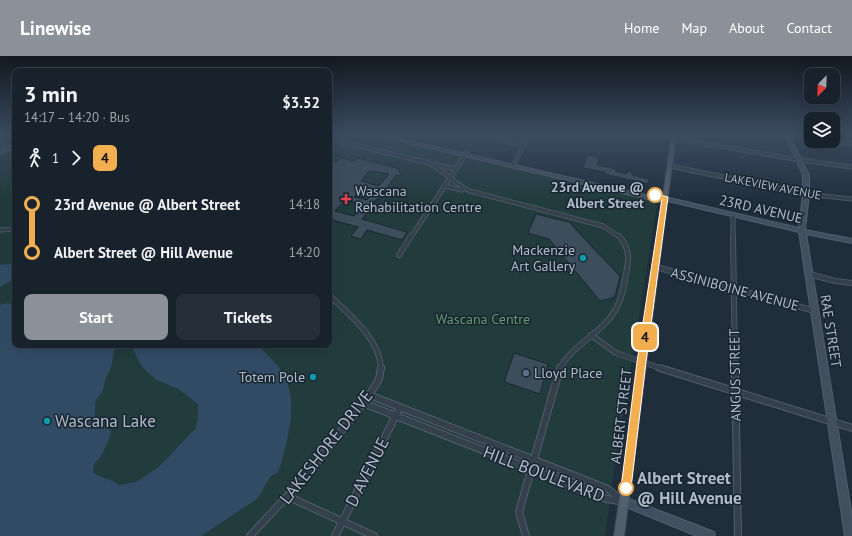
<!DOCTYPE html>
<html lang="en">
<head>
<meta charset="utf-8">
<style>
	:root { --surface:#18222d; --page:#252f39; --text:#f1f3f6; --muted:#9fa4aa; --line:#363f49; --accent:#8c9099 }
	body { margin:0; font-family:"PT Sans",sans-serif; background:var(--page); color:var(--text); height:100vh; display:flex; flex-direction:column; font-size:15px; white-space:nowrap }
	* { box-sizing:border-box; margin:0 }
	p { font-size:13px; color:var(--muted) }
	.icon { flex:none; width:22px; height:22px; fill:none; stroke:currentColor; stroke-width:2; stroke-linecap:round; stroke-linejoin:round }
	.map { position:relative; flex:1; overflow:hidden }
	.sheet { position:absolute; left:12px; top:12px; width:320px; height:280px; display:flex; flex-direction:column; background:var(--surface); border-radius:8px; box-shadow:0 4px 16px #0002,0 0 0 1px var(--line) }
	.sheet>* { flex:none }
	.badge { padding:0 8px; border-radius:6px; font-size:14px; line-height:26px }
	.needle { width:26px; rotate:203deg }
	.controls { position:absolute; left:804px; top:12px; display:grid; gap:8px }
	.controls a { display:grid; place-items:center; width:36px; height:36px; border-radius:8px; background:var(--surface); box-shadow:0 4px 16px #0002,0 0 0 1px var(--line); font-size:20px }
	.map>.badge { position:absolute; translate:-50% -50%; box-shadow:0 0 0 2px #fff }
	.legs { display:flex; align-items:center; gap:6px; height:44px; padding:0 12px; font-size:13px }
	.legs p { margin-inline-start:auto }
	.summary { display:flex; align-items:center; justify-content:space-between; height:68px; padding:0 12px }
	h1 { font-size:22px; font-weight:600; line-height:30px }
	.cta { display:flex; gap:8px; margin-top:auto; padding:8px 12px }
	.cta a { flex:1; height:46px; border-radius:8px; background:var(--accent); color:#fff; font-size:16px; font-weight:600; line-height:46px; text-align:center }
	.cta a+a { background:var(--page); color:var(--text) }
	ul { padding:0 12px; list-style:none }
	li { display:flex; align-items:center; gap:14px; height:48px; font-size:15px }
	li i { display:grid; place-items:center; width:6px; height:100%; margin:0 5px; background:currentColor }
	li i::after { content:''; width:10px; height:10px; margin:-5px; border:3px solid; border-radius:50%; background:var(--surface) }
	li p { margin-inline-start:auto }
	li:first-child i { background:linear-gradient(#0000 50%,currentColor 0) }
	li:last-child i { background:linear-gradient(currentColor 50%,#0000 0) }
	header { display:flex; align-items:center; gap:24px; box-sizing:border-box; height:56px; padding:0 20px; background:var(--accent); color:#fff }
	header strong { font-size:19px }
	nav { display:flex; gap:22px; margin-inline-start:auto; font-size:14px }
	.map>svg:first-child { display:block }
	.green { fill:#223c3d }
	.water { fill:#324b65 }
	.building { fill:#3c4d5b; stroke:#1b2733; fill-rule:evenodd }
	.lines { fill:none; stroke-linecap:round; stroke-linejoin:round }
	.street-far2-casing { stroke:#525e6a; stroke-width:5 }
	.street-far1-casing { stroke:#525e6a; stroke-width:6 }
	.street-casing { stroke:#525e6a; stroke-width:8 }
	.secondary-casing { stroke:#525e6a; stroke-width:2 }
	.primary-casing { stroke:#3d4955; stroke-width:2 }
	.street-far2 { stroke:#34404c; stroke-width:3.5 }
	.street-far1 { stroke:#34404c; stroke-width:4.5 }
	.street { stroke:#34404c; stroke-width:6 }
	.secondary { fill:#424f5f; fill-rule:evenodd }
	.primary { fill:#525f6c; fill-rule:evenodd }
	.line-1 { fill:#f2ae4f; stroke:#fff }
	.stop-1-dot { fill:#fff; stroke:#f2ae4f; stroke-width:2 }
	.health-dot { fill:#e0444e; stroke:#192531; stroke-width:1.5 }
	.culture-dot { fill:#0f9aa8; stroke:#192531; stroke-width:1.5 }
	.service-dot { fill:#5c6f8a; stroke:#192531; stroke-width:1.5 }
	.labels { text-anchor:middle; dominant-baseline:central; stroke-width:3; stroke-linejoin:round; paint-order:stroke }
	.far-street-label { font-size:12px; fill:#afbbc8; stroke:#192531 }
	.stop-label { font-size:14px; font-weight:bold; fill:#afbbc8; stroke:#192531; text-anchor:end }
	.poi-label { font-size:14px; fill:#afbbc8; stroke:#192531; text-anchor:start }
	.street-label { font-size:14px; fill:#afbbc8; stroke:#192531 }
	.park-label { font-size:14px; fill:#649b6d; stroke:#192531 }
	.near-poi-label { font-size:17px; fill:#afbbc8; stroke:#192531; text-anchor:start }
	.near-street-label { font-size:17px; fill:#afbbc8; stroke:#192531 }
	.near-stop-label { font-size:17px; font-weight:bold; fill:#afbbc8; stroke:#192531; text-anchor:start }
</style>
</head>
<body>
<header>
<strong>Linewise</strong>
<nav><a>Home</a><a>Map</a><a>About</a><a>Contact</a></nav>
</header>
<div class="map">
<svg width="852" height="480" viewBox="0 0 852 480">
	<rect width="100%" height="100%" fill="#202e3c"/>
	<!-- green -->
	<g class="green">
		<path d="M329 78H366L653 144 657 149 612 426 605 480H0V98L15 92V289H329Z"/>
		<path d="M579 78H625L623 87Z"/>
	</g>
	<!-- water -->
	<g class="water">
		<path d="M8 208 15 209V223L0 231V209Z"/>
		<path d="M8 247 14 250 12 252H15V289H115L111 312 106 322 103 334 95 346V365L111 375C111 379 103 398 100 401 95 407 92 409 94 417 102 423 113 423 119 429L136 426 159 411 195 373 198 364V348L178 333 157 324 148 317 141 309 131 289H257C267 298 279 309 285 321 296 344 290 373 284 397 282 403 281 412 277 417 275 419 274 418 271 420 268 423 261 438 257 443L201 480H0V249Z"/>
	</g>
	<!-- building -->
	<g class="building">
		<path d="M587 99 599 102 597 109 616 113 615 115 627 118 628 115 632 116V119L649 123 648 128 605 118V116L583 112Z"/>
		<path d="M341 102 355 105 358 102 400 113 399 116 401 118 399 120 396 119 387 132 405 136 402 140 382 136 379 142 373 146 393 152 389 157 371 152 362 163 407 176 402 184 367 174 361 183 351 180 358 171 329 163V109L335 105H338ZM369 115 372 116 374 115 389 118 379 130 361 125ZM363 130 375 134 367 144 354 141ZM345 144 363 149 354 160 335 155Z"/>
		<path d="M536 158 569 166 595 194 620 220 615 241 600 245 549 183 528 177Z"/>
		<path d="M514 297 548 308 540 338 504 326Z"/>
	</g>
	<g class="lines">
		<!-- street-far2 casing -->
		<g class="street-far2-casing">
			<g id="street-far2">
				<path d="M488 78 486 81 524 89"/>
				<path d="M786 78 811 82"/>
				<path d="M0 81 4 90"/>
				<path d="M673 82 800 104 852 111"/>
				<path d="M337 85 455 113"/>
				<path d="M830 85 852 88"/>
				<path d="M428 107C444 114 454 128 470 135L603 170 620 181"/>
				<path d="M513 110 529 78"/>
				<path d="M670 110 806 138 852 143"/>
				<path d="M444 130 462 134"/>
				<path d="M733 159V181"/>
				<path d="M0 174 15 173"/>
				<path d="M411 181 467 96"/>
			</g>
		</g>
		<!-- street-far1 casing -->
		<g class="street-far1-casing">
			<g id="street-far1">
				<path d="M733 180 735 313"/>
				<path d="M399 199 411 180"/>
				<path d="M656 211 815 255"/>
				<path d="M809 218 835 225 852 227"/>
				<path d="M329 239C349 259 380 282 381 313"/>
				<path d="M591 279 616 297 663 313"/>
				<path d="M559 313C574 287 602 278 616 253 622 242 624 230 626 218 629 203 630 192 619 180"/>
			</g>
		</g>
		<!-- street casing -->
		<g class="street-casing">
			<g id="street">
				<path d="M660 312 852 372"/>
				<path d="M735 312 738 480"/>
				<path d="M369 339 608 433 623 445"/>
				<path d="M363 347 607 443 624 446"/>
				<path d="M289 441 374 480"/>
				<path d="M250 480 305 421 368 341 379 323 381 312"/>
				<path d="M335 480 400 351"/>
				<path d="M526 480 519 456 560 312"/>
			</g>
		</g>
		<!-- secondary casing -->
		<g class="secondary-casing">
			<g id="secondary">
				<path d="M372 78H379L662 143 665 141 799 172 803 138V119L785 78H789L809 119V138L805 174 852 183V187L806 178 852 461V480H845L799 176 668 145 665 147 374 79Z"/>
				<path d="M15 88V92L0 98V94Z"/>
				<path d="M624 441 714 476 715 480H697L621 449 619 446 621 443Z"/>
			</g>
		</g>
		<!-- primary casing -->
		<g class="primary-casing">
			<path id="primary" d="M672 78H676L624 480H614Z"/>
		</g>
		<!-- street-far2 -->
		<use href="#street-far2" class="street-far2"/>
		<!-- street-far1 -->
		<use href="#street-far1" class="street-far1"/>
		<!-- street -->
		<use href="#street" class="street"/>
		<!-- secondary -->
		<use href="#secondary" class="secondary"/>
		<!-- primary -->
		<use href="#primary" class="primary"/>
	</g>
	<!-- sky -->
	<linearGradient id="sky" x2="0" y2="1"><stop stop-color="#121921"/><stop offset="0.54" stop-color="#3c4c61"/><stop offset="1" stop-color="#3c4c61" stop-opacity="0"/></linearGradient>
	<rect width="852" height="145" fill="url(#sky)"/>
	<!-- line-1 -->
	<path class="line-1" d="M652 137 668 141 646 306 631 432 630 435 626 437 622 435 621 432 637 306 662 142 652 140Z"/>
	<!-- markers -->
	<g class="stop-1-dot">
		<circle cx="655" cy="139" r="7"/>
		<circle cx="626" cy="432" r="7"/>
	</g>
	<path class="health-dot" d="M344 137h4v4h4v4h-4v4h-4v-4h-4v-4h4z"/>
	<g class="culture-dot">
		<circle cx="583" cy="202" r="4"/>
		<circle cx="313" cy="321" r="4"/>
		<circle cx="47" cy="365" r="4"/>
	</g>
	<circle class="service-dot" cx="526" cy="317" r="4"/>
	<g class="labels">
		<!-- far-street labels -->
		<g class="far-street-label">
			<text transform="translate(773 130) rotate(11)">LAKEVIEW AVENUE</text>
		</g>
		<!-- stop labels -->
		<g class="stop-label">
			<text x="644" y="131">23rd Avenue @<tspan x="644" dy="16">Albert Street</tspan></text>
		</g>
		<!-- poi labels -->
		<g class="poi-label">
			<text x="355" y="135">Wascana<tspan x="355" dy="16">Rehabilitation Centre</tspan></text>
			<text x="575" y="194" text-anchor="end">Mackenzie<tspan x="575" dy="16">Art Gallery</tspan></text>
			<text x="534" y="317">Lloyd Place</text>
			<text x="305" y="321" text-anchor="end">Totem Pole</text>
		</g>
		<!-- street labels -->
		<g class="street-label">
			<text transform="translate(761 153) rotate(13)">23RD AVENUE</text>
			<text transform="translate(735 233) rotate(15)">ASSINIBOINE AVENUE</text>
			<text transform="translate(831 275) rotate(81)">RAE STREET</text>
			<text transform="translate(735 319) rotate(-91)">ANGUS STREET</text>
			<text transform="translate(621 360) rotate(-83)">ALBERT STREET</text>
		</g>
		<!-- park labels -->
		<g class="park-label">
			<text x="483" y="263">Wascana Centre</text>
		</g>
		<!-- near-poi labels -->
		<g class="near-poi-label">
			<text x="55" y="365">Wascana Lake</text>
		</g>
		<!-- near-street labels -->
		<g class="near-street-label">
			<text transform="translate(326 391) rotate(-52)">LAKESHORE DRIVE</text>
			<text transform="translate(367 416) rotate(-63)">D AVENUE</text>
			<text transform="translate(544 418) rotate(21)">HILL BOULEVARD</text>
		</g>
		<!-- near-stop labels -->
		<g class="near-stop-label">
			<text x="637" y="422">Albert Street<tspan x="637" dy="20">@ Hill Avenue</tspan></text>
		</g>
	</g>
</svg>
<div class="controls">
<a><svg class="needle" viewBox="-14 -14 28 28"><path d="M0-13l5 13h-10z" fill="#e53935"/><path d="M0 13l5-13h-10z" fill="#9fa4aa"/></svg></a>
<a><svg class="icon" aria-label="layers" viewBox="0 0 24 24"><path d="M12 4l9 5-9 5-9-5zM3 14l9 5 9-5"/></svg></a>
</div>
<b class="badge" style="left:645px;top:281px;background:#f2ae4f;color:#111">4</b>
<section class="sheet">
<div class="summary"><div><h1>3 min</h1><p>14:17 – 14:20 · Bus</p></div><b>$3.52</b></div>
<div class="legs"><svg class="icon" aria-label="walk" viewBox="0 0 24 24"><circle cx="13" cy="4" r="2"/><path d="M13 8l-2 6 4 7M11 14l-3 7M7 12l3-4h3l4 4"/></svg>1<svg class="icon" aria-label="forward" viewBox="0 0 24 24"><path d="M9 5l7 7-7 7"/></svg><b class="badge" style="background:#f2ae4f;color:#111">4</b></div>
<ul>
<li><i style="color:#f2ae4f"></i><b>23rd Avenue @ Albert Street</b><p>14:18</p></li>
<li><i style="color:#f2ae4f"></i><b>Albert Street @ Hill Avenue</b><p>14:20</p></li>
</ul>
<div class="cta"><a>Start</a><a>Tickets</a></div>
</section>
</div>
</body>
</html>
